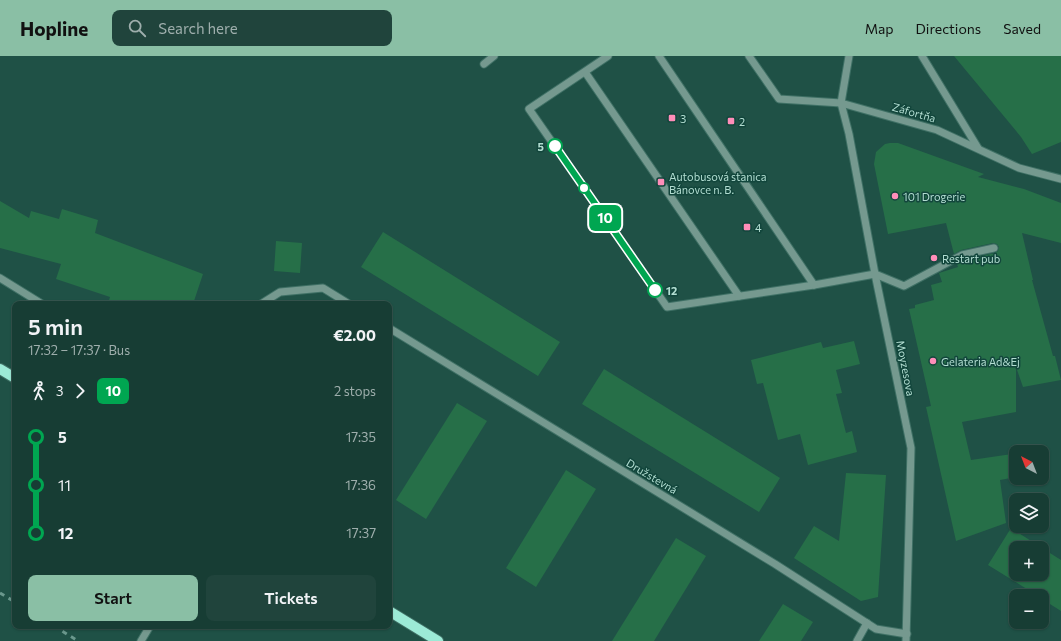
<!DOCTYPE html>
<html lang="en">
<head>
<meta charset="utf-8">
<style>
	:root { --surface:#173d34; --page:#20443c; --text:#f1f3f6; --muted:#9eaeac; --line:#36564f; --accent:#8abfa5 }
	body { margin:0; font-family:Commissioner,sans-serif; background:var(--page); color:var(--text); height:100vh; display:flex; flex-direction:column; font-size:15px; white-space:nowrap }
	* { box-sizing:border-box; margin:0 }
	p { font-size:13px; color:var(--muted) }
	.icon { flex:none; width:22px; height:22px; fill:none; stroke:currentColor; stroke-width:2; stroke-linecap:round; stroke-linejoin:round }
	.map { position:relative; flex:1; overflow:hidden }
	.details { position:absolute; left:12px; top:245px; width:380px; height:328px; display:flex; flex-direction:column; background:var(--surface); border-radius:8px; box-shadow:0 1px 3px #0004,0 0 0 1px var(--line) }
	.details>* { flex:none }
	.badge { padding:0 8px; border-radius:6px; font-size:14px; line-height:26px }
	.needle { width:26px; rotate:318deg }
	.tools { position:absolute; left:1009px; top:389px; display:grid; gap:8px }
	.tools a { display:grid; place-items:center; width:40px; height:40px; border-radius:8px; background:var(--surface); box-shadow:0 1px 3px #0004,0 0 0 1px var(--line); font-size:20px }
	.map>.badge { position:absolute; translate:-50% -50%; box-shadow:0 0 0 2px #fff }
	.legs { display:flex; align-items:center; gap:6px; height:44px; padding:0 16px; font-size:13px }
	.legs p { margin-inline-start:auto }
	.overview { display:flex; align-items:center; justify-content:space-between; height:68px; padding:0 16px }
	h1 { font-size:22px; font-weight:600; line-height:30px }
	.action { display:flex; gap:8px; margin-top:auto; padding:8px 16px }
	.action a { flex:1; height:46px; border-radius:8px; background:var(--accent); color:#111; font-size:16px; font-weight:600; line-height:46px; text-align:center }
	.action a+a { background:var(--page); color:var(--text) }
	ul { padding:0 16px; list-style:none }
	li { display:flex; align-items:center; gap:14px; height:48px; font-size:15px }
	li i { display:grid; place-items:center; width:6px; height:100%; margin:0 5px; background:currentColor }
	li i::after { content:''; width:10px; height:10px; margin:-5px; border:3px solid; border-radius:50%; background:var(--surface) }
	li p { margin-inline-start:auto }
	li:first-child i { background:linear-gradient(#0000 50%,currentColor 0) }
	li:last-child i { background:linear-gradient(currentColor 50%,#0000 0) }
	header { display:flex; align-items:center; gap:24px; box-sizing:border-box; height:56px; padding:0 20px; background:var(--accent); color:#111 }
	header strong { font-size:19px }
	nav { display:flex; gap:22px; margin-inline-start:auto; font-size:14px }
	.search { width:280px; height:36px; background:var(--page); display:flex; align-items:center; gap:10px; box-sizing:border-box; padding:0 14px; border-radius:8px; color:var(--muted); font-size:15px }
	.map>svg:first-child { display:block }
	.building { fill:#266f48 }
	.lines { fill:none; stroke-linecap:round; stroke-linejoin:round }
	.minor-casing { stroke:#3f7065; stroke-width:9 }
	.major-casing { stroke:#3f7065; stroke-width:12 }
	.minor { stroke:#75998f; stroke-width:7 }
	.major { stroke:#9cead6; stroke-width:10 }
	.rail { stroke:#6a988d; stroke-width:3; stroke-dasharray:5 5; stroke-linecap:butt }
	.line-1-casing { stroke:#fff; stroke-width:9 }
	.line-1 { stroke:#00a651; stroke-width:6 }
	.poi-dot { fill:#ff8eb9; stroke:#12463c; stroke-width:1.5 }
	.stop-1-dot { fill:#fff; stroke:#00a651; stroke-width:2 }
	.labels { text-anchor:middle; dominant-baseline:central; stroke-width:3; stroke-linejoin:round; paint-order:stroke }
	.street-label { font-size:11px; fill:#b2ddd1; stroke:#12463c }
	.poi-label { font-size:11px; fill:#b2ddd1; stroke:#12463c; text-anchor:start }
	.stop-label { font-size:11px; font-weight:bold; fill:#b2ddd1; stroke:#12463c; text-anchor:end }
</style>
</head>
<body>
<header>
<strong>Hopline</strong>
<div class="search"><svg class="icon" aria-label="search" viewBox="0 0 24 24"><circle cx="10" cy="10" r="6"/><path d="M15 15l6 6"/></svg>Search here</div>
<nav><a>Map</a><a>Directions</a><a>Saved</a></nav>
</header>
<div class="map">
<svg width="1061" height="585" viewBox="0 0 1061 585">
	<rect width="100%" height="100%" fill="#1f5146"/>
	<!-- building -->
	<g class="building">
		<path d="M954 0H1061V86L1032 98 1021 81Z"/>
		<path d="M890 87H898L984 118 978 121 1024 133 1061 147V187L1022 177 1033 224H1032L1053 300H1055L1061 324 1023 331 1016 311V356L962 366 971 404 1012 398 1016 421 1000 424 1006 467 956 485 926 351 931 350 909 253 915 252V249L934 244 931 229 942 226 939 217 958 211 957 208 964 204 995 197 998 195 999 191 997 188 993 187 961 194 954 198 946 167 888 178 874 108 876 96 885 88Z"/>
		<path d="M0 145 29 162 31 155 59 163 62 153 98 164 95 177 203 218 193 248H108L110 241 56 223 61 208 0 192Z"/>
		<path d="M383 176 560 286 538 320 361 211Z"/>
		<path d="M276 185 302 187 300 217 274 215Z"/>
		<path d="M854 285 860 308 836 314 842 337 836 338 846 377 852 375 857 396 808 409 800 378 778 384 763 327 757 328 751 304 821 286 823 292Z"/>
		<path d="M604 313 780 422 759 456 582 348Z"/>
		<path d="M457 347 487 365 426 463 396 444Z"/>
		<path d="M566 414 596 433 536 531 506 512Z"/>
		<path d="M846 417 886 419 878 541 861 545 794 502 814 470 839 485Z"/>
		<path d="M1011 472 1042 492H1016V518H1042V492L1061 504V555L1042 543V540H1038L988 509Z"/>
		<path d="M676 482 706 500 654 585H612Z"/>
		<path d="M783 548 813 566 801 585H759Z"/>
	</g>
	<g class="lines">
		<!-- minor casing -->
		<g class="minor-casing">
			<g id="minor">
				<path d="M608 0 529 53 667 251 814 229 875 218 904 230 962 199 994 192"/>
				<path d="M659 0 814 229"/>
				<path d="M749 0 779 43 841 47 937 74 1019 112 1061 123"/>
				<path d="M849 0 841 47 849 78 875 218 911 392 906 585"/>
				<path d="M922 0 978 92"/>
				<path d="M484 8 494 0"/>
				<path d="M585 16 739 240"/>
				<path d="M0 222 42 248"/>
				<path d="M261 248 280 236 323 232 349 248"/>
				<path d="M389 272 775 508 876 573 907 578"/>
				<path d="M141 585 150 570"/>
				<path d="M857 585 867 567"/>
			</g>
		</g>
		<!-- major casing -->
		<g class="major-casing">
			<g id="major">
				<path d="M0 313 15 322"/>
				<path d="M389 555 438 585"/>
			</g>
		</g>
		<!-- minor -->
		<use href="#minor" class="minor"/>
		<!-- major -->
		<use href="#major" class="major"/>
		<!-- rail -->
		<g class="rail">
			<path d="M0 537 15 546"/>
			<path d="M54 570 78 585"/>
		</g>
	</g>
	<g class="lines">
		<!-- line-1 casing -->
		<g class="line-1-casing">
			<path id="line-1" d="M555 90 655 234"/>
		</g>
		<!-- line-1 -->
		<use href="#line-1" class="line-1"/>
	</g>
	<!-- markers -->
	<g class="poi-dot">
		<rect x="668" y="58" width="8" height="8" rx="2"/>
		<rect x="727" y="61" width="8" height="8" rx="2"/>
		<rect x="657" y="122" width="8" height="8" rx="2"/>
		<circle cx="895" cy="140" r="4"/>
		<rect x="743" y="167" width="8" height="8" rx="2"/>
		<circle cx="934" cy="202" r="4"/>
		<circle cx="933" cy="305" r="4"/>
	</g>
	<g class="stop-1-dot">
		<circle cx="555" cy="90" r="7"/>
		<circle cx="584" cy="132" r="5"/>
		<circle cx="655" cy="234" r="7"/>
	</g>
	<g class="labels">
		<!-- street labels -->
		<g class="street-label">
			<text transform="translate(914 56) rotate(16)">Záfortňa</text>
			<text transform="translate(906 312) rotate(79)">Moyzesova</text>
			<text transform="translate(652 420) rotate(31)">Družstevná</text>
		</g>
		<!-- poi labels -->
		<g class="poi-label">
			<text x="680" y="62">3</text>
			<text x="739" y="65">2</text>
			<text x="669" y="120">Autobusová stanica<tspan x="669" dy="13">Bánovce n. B.</tspan></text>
			<text x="903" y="140">101 Drogerie</text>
			<text x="755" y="171">4</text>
			<text x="942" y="202">Restart pub</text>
			<text x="941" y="305">Gelateria Ad&amp;Ej</text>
		</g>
		<!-- stop labels -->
		<g class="stop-label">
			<text x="544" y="90">5</text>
			<text x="666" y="234" text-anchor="start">12</text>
		</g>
	</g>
</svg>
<div class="tools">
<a><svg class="needle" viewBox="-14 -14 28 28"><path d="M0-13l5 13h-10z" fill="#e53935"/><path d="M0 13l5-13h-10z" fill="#9eaeac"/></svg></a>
<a><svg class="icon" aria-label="layers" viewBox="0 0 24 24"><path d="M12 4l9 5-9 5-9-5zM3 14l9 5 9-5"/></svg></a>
<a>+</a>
<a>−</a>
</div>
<b class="badge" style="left:605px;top:162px;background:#00a651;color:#fff">10</b>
<section class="details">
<div class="overview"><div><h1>5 min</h1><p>17:32 – 17:37 · Bus</p></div><b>€2.00</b></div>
<div class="legs"><svg class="icon" aria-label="walk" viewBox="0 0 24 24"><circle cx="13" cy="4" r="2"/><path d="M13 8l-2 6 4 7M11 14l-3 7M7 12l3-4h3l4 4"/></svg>3<svg class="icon" aria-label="forward" viewBox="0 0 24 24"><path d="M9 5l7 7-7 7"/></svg><b class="badge" style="background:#00a651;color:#fff">10</b><p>2 stops</p></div>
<ul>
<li><i style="color:#00a651"></i><b>5</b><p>17:35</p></li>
<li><i style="color:#00a651"></i><span>11</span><p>17:36</p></li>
<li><i style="color:#00a651"></i><b>12</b><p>17:37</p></li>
</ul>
<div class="action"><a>Start</a><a>Tickets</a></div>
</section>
</div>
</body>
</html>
